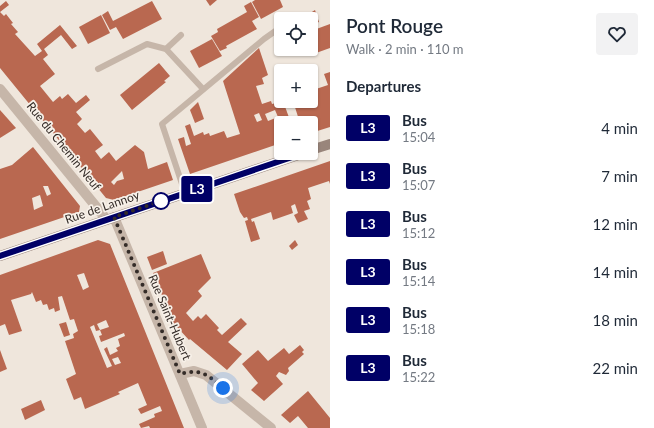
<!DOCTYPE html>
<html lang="en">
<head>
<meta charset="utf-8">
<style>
	:root { --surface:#fff; --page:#f2f2f3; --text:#1f2937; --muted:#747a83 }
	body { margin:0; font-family:Lato,sans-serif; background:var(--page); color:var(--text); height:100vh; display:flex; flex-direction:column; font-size:15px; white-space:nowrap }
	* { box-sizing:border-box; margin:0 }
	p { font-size:13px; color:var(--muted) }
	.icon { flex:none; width:22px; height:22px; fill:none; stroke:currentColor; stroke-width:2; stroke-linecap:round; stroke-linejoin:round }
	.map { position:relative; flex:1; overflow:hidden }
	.side { display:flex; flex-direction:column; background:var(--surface); width:324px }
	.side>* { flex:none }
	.badge { padding:0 8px; border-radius:3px; font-size:14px; line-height:26px }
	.fabs { position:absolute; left:274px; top:12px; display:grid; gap:8px }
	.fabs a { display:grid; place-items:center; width:44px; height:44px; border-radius:4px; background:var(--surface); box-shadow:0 1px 3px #0004; font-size:20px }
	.you { position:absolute; width:20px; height:20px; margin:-10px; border:3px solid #fff; border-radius:50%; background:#1a73e8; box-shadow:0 0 0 6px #1a73e833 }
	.map>.badge { position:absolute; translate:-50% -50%; box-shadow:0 0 0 2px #fff }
	h2 { padding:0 16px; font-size:15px; line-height:36px }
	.round { display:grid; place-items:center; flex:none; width:42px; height:42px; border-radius:4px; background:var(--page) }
	.summary { display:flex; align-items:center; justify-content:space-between; height:68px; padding:0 16px }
	h1 { font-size:19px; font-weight:600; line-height:30px }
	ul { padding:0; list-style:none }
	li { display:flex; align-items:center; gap:12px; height:48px; padding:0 16px }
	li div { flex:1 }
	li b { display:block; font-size:15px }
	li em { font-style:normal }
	li .badge { min-width:44px; font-weight:700; text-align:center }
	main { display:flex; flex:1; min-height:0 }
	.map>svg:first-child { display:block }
	.building { fill:#b96850; fill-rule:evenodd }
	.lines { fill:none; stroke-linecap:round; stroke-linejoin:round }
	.lane { stroke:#c6b6a9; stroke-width:6 }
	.street { stroke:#c6b6a9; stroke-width:10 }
	.secondary { stroke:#99857b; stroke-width:10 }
	.line-casing { stroke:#fff; stroke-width:9 }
	.line { stroke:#006; stroke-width:6 }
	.walk { stroke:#342c28; stroke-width:4; stroke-dasharray:0 7.2 }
	.stop-dot { fill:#fff; stroke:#006; stroke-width:2 }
	.labels { text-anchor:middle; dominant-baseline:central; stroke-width:3.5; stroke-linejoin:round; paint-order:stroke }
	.street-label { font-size:12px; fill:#342c28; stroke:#f7f0e8 }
</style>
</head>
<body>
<main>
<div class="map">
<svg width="330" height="428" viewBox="0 0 330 428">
	<rect width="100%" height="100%" fill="#efe6dc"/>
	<!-- building -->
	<g class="building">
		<path d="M206 0H217L210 6Z"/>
		<path d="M255 0H280L283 7 261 19 252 2Z"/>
		<path d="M6 1 9 5 0 12 4 16 6 14 13 23 11 24 18 32 15 34 35 56 42 51 37 44 60 25 77 46 72 49 61 35 44 49 48 55 43 59 55 74 40 86 53 102 60 96 62 99 68 94 76 103 86 95 90 100 76 112 82 119 77 124 85 133 90 129 103 145 95 151 101 159 109 152 116 161 135 145 144 152 148 169 167 162 173 180 114 200 106 198 0 68V6ZM122 171 124 179 117 181 114 185 111 182Z"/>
		<path d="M152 1 162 19 123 39 116 27 110 30 102 15 108 11 113 21Z"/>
		<path d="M251 2 259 17 252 21 257 29 226 46 227 48 220 51 211 36 218 32 217 29 247 12 244 6Z"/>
		<path d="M315 10 319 22 311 25V19H301Z"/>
		<path d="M101 15 110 33 88 44 79 27Z"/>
		<path d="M330 24V48L316 53 311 39V31Z"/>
		<path d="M212 39 222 56 199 68 190 51Z"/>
		<path d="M259 48 268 75 262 78 264 84 256 86 262 104 271 101 272 104 283 101 291 123H281V143L190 174 178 139 184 137 186 146 191 144 185 126 190 124 194 136 203 132 204 135 209 133 210 136 224 131 227 138 240 134 223 81ZM275 110 278 117 268 121 265 114ZM259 113 262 120 257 122 254 115Z"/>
		<path d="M159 63 170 76 164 81 166 82 132 110 120 95Z"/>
		<path d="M307 64 309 71H296L295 69Z"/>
		<path d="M330 72V127L311 133V123H300L293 101H311V76L316 89 328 85 324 74Z"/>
		<path d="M198 102 204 119 195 123 190 110Z"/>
		<path d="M0 110 16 128 0 138Z"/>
		<path d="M33 147 80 206 79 212 0 239V169L12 165ZM43 186H48L51 194 47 196ZM40 195 43 206 34 210 32 198Z"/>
		<path d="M330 161V184L329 181 308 188 311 199 307 201 310 209 304 211 308 219 298 223 294 215 298 213 295 204 291 206 293 213 273 220 271 212 251 219 252 222 254 221 260 239 251 242 245 221 248 220 247 217 244 218 240 212 234 194Z"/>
		<path d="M98 240 110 244 184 428H150L149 426 141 428 139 424 155 417 154 414 162 411 160 406 141 414 138 409 147 405 138 383 118 392 120 394 85 409 81 397 74 400 66 379 76 374 65 341 74 338 73 334 78 331 74 319 70 320 62 296 58 297 60 310 55 312 54 308 49 310 47 304 43 305 41 300 36 302 32 292 31 294 11 300 22 331 9 335 5 324 0 326V275ZM84 273 89 287 83 290 77 275ZM106 320 109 327 100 330 102 335 99 336 101 342 124 333 125 336 118 339 120 346 116 348 118 351 110 355 107 347 104 349 112 366 107 368 90 327 94 325 96 331 100 330 97 324ZM118 357 121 363 115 365 112 359Z"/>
		<path d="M295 240 298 245 292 250 289 246Z"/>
		<path d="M163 251 167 264 152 270 147 257Z"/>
		<path d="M201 254 211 278 198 291 202 296 186 313 193 321 198 316 201 319 206 314 219 328 217 330 222 335 241 318 247 324 228 342 242 354 227 370 190 339 189 340 167 316 169 313 153 273Z"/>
		<path d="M66 322 70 335 64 337 59 324Z"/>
		<path d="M300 345 304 350 302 352 304 354 288 368 289 371 286 375 279 372 276 376 283 384 264 401 251 390 258 383 242 364 258 350 268 361 284 348 289 354Z"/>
		<path d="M0 350 7 369 0 372Z"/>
		<path d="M308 391 330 418V428H308L298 416 290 423 281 415Z"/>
		<path d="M41 400 45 410 25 420 21 409Z"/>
	</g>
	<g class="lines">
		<!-- lane -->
		<g class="lane">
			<path d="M166 49 181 35"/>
			<path d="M98 69 147 44 166 49 203 89"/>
			<path d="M185 193 162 124 264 39 281 27"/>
		</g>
		<!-- street -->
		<g class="street">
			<path d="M0 89 107 220"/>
			<path d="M114 217 202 428"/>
			<path d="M180 374 194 371 206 375 271 428"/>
		</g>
		<!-- secondary -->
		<g class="secondary">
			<path d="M311 150 330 144"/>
			<path d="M0 256 304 153"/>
		</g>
	</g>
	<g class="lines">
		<!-- line casing -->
		<g class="line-casing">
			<path id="line" d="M0 256 304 153"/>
		</g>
		<!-- line -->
		<use href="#line" class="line"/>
		<!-- walk -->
		<path class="walk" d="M161 201 164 200 114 217 180 374C201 368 208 375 223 388"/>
	</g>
	<!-- markers -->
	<circle class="stop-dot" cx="161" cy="201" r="8"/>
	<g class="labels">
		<!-- street labels -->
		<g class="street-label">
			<text transform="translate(64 146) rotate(51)">Rue du Chemin Neuf</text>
			<text transform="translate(102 207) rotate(-19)">Rue de Lannoy</text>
			<text transform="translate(170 317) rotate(67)">Rue Saint-Hubert</text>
		</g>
	</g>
</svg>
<div class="fabs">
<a><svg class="icon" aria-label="locate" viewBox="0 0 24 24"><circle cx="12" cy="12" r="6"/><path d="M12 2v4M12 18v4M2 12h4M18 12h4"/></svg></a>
<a>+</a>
<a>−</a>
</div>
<div class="you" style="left:223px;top:388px"></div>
<b class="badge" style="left:197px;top:189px;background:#006;color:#fff">L3</b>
</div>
<section class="side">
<div class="summary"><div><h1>Pont Rouge</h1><p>Walk · 2 min · 110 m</p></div><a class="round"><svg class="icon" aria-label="heart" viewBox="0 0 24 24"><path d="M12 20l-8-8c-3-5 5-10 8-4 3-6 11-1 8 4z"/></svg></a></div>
<h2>Departures</h2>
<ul>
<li><span class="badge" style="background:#006;color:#fff">L3</span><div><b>Bus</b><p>15:04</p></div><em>4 min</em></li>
<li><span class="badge" style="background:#006;color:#fff">L3</span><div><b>Bus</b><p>15:07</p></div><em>7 min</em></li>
<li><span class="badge" style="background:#006;color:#fff">L3</span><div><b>Bus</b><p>15:12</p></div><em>12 min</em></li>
<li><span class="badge" style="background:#006;color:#fff">L3</span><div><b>Bus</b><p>15:14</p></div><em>14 min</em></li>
<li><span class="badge" style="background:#006;color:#fff">L3</span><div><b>Bus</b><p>15:18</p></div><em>18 min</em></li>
<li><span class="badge" style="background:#006;color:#fff">L3</span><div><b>Bus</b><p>15:22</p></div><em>22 min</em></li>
</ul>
</section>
</main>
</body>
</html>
